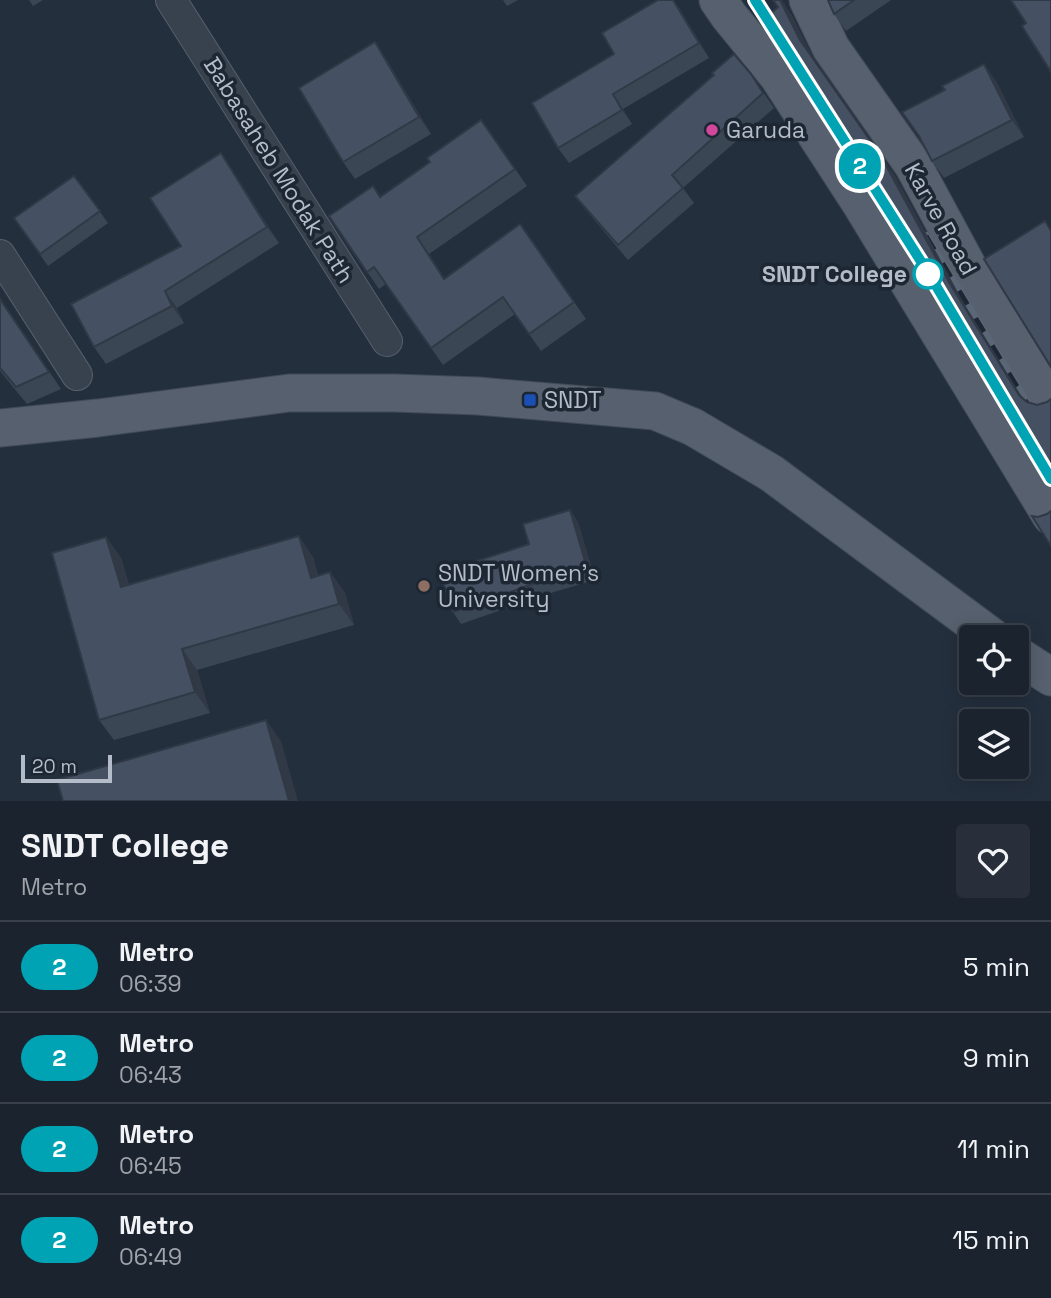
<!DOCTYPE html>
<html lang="en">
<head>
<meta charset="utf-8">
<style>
	:root { --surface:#1b232e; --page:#282f3a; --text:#f1f3f6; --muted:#a0a4aa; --line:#39404a }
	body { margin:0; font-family:"Space Grotesk",sans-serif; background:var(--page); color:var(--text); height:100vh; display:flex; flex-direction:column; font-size:26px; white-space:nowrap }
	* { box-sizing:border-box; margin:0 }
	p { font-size:23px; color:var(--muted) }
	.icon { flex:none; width:38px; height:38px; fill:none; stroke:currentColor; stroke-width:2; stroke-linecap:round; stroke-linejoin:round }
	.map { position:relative; height:801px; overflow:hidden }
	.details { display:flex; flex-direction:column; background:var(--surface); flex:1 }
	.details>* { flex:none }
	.badge { padding:0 14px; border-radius:23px; font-size:24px; line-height:46px }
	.buttons { position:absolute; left:959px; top:625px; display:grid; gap:14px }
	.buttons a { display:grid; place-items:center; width:70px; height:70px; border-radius:7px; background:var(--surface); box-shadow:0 4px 18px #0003,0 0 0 2px var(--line); font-size:35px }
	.scale { position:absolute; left:21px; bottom:18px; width:91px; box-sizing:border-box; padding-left:7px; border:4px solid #b4bcc9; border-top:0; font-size:19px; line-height:24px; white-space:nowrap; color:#b4bcc9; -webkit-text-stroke:5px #1d2633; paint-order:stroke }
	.map>.badge { position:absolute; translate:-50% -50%; box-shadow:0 0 0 4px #fff }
	.round { display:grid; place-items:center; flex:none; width:74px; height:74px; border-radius:7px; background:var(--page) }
	.head { display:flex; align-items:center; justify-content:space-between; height:119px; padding:0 21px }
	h1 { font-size:33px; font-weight:700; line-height:52px }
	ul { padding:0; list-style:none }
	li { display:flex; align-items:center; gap:21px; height:91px; padding:0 21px; border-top:2px solid var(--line) }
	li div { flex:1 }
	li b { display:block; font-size:26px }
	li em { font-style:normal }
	li .badge { min-width:77px; font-weight:700; text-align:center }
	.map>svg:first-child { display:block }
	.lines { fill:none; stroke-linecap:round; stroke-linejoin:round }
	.minor-casing { stroke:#565f6c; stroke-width:32 }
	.major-casing { stroke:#414a57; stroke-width:39 }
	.minor { stroke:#38414e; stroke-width:30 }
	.major { stroke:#56606e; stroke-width:37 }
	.rail-casing { stroke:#5a6575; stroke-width:8 }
	.rail { stroke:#1d2633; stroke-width:5; stroke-dasharray:16; stroke-linecap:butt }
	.wall { fill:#3b4654 }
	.shaded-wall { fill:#303945 }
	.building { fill:#455162; stroke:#303945; stroke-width:2 }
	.line-casing { stroke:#fff; stroke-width:16 }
	.line { stroke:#00a3b4; stroke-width:10 }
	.hotel-dot { fill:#d1479c; stroke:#1d2633; stroke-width:2.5 }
	.stop-dot { fill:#fff; stroke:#00a3b4; stroke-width:3.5 }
	.transit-dot { fill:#1a4fb4; stroke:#1d2633; stroke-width:2.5 }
	.education-dot { fill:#8d6e63; stroke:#1d2633; stroke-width:2.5 }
	.labels { text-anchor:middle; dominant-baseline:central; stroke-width:7; stroke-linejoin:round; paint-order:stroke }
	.poi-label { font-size:23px; fill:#b4bcc9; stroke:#1d2633; text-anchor:start }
	.street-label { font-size:23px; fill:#b4bcc9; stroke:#1d2633 }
	.stop-label { font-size:23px; font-weight:bold; fill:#b4bcc9; stroke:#1d2633; text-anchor:end }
</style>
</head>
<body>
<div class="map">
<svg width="1051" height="801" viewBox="0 0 1051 801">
	<rect width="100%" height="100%" fill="#242f3e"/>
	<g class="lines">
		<!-- minor casing -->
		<g class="minor-casing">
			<g id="minor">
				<path d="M171 0 387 341"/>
				<path d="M0 255 77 375"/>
			</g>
		</g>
		<!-- major casing -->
		<g class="major-casing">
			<g id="major">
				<path d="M718 0 729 16 778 76 861 204 1051 516"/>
				<path d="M808 0 831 48 913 165 981 291 1051 404"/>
				<path d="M0 428 98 418 289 393H394L478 396 655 411 693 427 771 473 992 637"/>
				<path d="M1017 655 1051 677"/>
			</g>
		</g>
		<!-- minor -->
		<use href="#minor" class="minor"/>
		<!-- major -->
		<use href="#major" class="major"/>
		<!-- rail casing -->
		<g class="rail-casing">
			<g id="rail">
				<path d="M755 0 777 35"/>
				<path d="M837 130 882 200"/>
				<path d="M926 236 1051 443"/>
			</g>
		</g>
		<!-- rail -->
		<use href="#rail" class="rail"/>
	</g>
	<!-- wall -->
	<g class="wall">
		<path d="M29 0H43L33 6Z"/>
		<path d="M503 0H518L507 6Z"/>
		<path d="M828 0H891L846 31 834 14Z"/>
		<path d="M679 8 709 58 623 109 632 124 569 163 558 148 614 54Z"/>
		<path d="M791 14 814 60 895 176 963 302 1023 399 1051 479 865 173 790 58 762 21Z"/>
		<path d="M386 59 431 134 355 179 343 162Z"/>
		<path d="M751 74 774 108 683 188 694 203 628 260 586 210 575 196Z"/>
		<path d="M996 81 1024 137 944 178 932 161Z"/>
		<path d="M481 120 527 186 429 254 444 278 520 224 586 319 541 351 515 314 443 365 386 284 379 289 329 216 380 197 430 162Z"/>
		<path d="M232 170 279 243 177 308 184 323 106 364 94 347 181 246Z"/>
		<path d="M74 176 108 223 48 266 14 218Z"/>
		<path d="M0 298 61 389 27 404 0 371Z"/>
		<path d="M570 510 578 522 595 580 544 595 461 624 453 612 529 544Z"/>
		<path d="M106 537 121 558 129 585 313 557 318 575 330 572 345 593 354 625 197 670 210 713 114 740 99 720Z"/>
	</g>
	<!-- shaded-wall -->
	<g class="shaded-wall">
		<path d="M673 0 679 8 709 58 699 43Z"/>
		<path d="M780 0H782L791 14 814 60 800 40Z"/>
		<path d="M375 42 386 59 431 134 419 117Z"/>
		<path d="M984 64 996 81 1024 137 1012 120Z"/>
		<path d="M613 94 623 109 632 124 622 110Z"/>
		<path d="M221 153 232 170 279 243 267 227Z"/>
		<path d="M881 156 895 176 963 302 1033 415 1019 395 949 282Z"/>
		<path d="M165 291 177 308 184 323 172 306Z"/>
		<path d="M570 510 578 522 595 580 587 568Z"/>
		<path d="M299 536 313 557 325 599 311 578Z"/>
		<path d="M106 537 121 558 135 608 121 587Z"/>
		<path d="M330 572 345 593 354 625 339 604Z"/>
		<path d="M182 649 197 670 210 713 195 692Z"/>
		<path d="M266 720 281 741 298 801H289Z"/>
	</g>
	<!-- building -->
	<g class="building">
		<path d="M658 0H673L699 43 613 94 622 110 558 148 532 103 614 54 602 33Z"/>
		<path d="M773 0H780L800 40 881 156 949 282 1019 395 1027 402 1037 405 1047 402 1051 399V479L865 173 782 45 762 21 778 7Z"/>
		<path d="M828 0H854L834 14Z"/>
		<path d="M1011 0H1051V72L1022 26 1026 23Z"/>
		<path d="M375 42 419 117 343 162 299 88Z"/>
		<path d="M734 54 751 74 763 93 672 175 683 188 618 245 575 196 714 75 712 73Z"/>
		<path d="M984 64 1012 120 932 161 919 136 902 112 945 90 942 86Z"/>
		<path d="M481 120 515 169 417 237 444 279 520 224 574 302 529 334 503 297 431 348 374 267 367 272 329 216 373 186 380 197 430 162 427 158Z"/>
		<path d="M221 153 267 227 165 291 172 306 94 347 71 304 181 246 150 198Z"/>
		<path d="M74 176 100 211 40 254 14 218Z"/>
		<path d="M1045 221 1051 231V367L984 259Z"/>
		<path d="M0 299 49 372 16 387 0 368Z"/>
		<path d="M570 510 587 568 536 583 453 612 440 573 529 544 523 524Z"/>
		<path d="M1051 511V546L1032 516 1038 517 1047 514Z"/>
		<path d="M299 536 311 578 330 572 339 604 182 649 195 692 99 720 52 553 106 537 121 587Z"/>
		<path d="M266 720 289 801H63L57 780Z"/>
	</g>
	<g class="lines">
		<!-- line casing -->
		<g class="line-casing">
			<path id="line" d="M755 0 929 274 1051 479"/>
		</g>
		<!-- line -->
		<use href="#line" class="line"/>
	</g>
	<!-- markers -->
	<circle class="hotel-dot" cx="712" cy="130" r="7"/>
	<circle class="stop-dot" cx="928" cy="274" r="14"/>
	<rect class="transit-dot" x="523" y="393" width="14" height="14" rx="3.5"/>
	<circle class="education-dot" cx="424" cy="586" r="7"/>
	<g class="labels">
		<!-- poi labels -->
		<g class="poi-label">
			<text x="726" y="130">Garuda</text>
			<text x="544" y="400">SNDT</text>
			<text x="438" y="573">SNDT Women's<tspan x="438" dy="26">University</tspan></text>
		</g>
		<!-- street labels -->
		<g class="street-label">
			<text transform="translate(279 170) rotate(58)">Babasaheb Modak Path</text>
			<text transform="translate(941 219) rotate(61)">Karve Road</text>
		</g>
		<!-- stop labels -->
		<g class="stop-label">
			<text x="907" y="274">SNDT College</text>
		</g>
	</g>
</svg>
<div class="buttons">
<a><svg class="icon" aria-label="locate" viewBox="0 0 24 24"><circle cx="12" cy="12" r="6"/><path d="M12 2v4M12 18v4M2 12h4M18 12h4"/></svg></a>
<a><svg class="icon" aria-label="layers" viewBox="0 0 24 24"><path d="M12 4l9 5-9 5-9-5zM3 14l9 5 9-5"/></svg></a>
</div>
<div class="scale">20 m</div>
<b class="badge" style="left:860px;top:166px;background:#00a3b4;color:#fff">2</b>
</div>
<section class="details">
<div class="head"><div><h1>SNDT College</h1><p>Metro</p></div><a class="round"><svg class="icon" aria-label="heart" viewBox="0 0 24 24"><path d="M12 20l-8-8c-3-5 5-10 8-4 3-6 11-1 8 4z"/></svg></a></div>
<ul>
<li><span class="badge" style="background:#00a3b4;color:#fff">2</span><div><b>Metro</b><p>06:39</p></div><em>5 min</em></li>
<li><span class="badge" style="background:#00a3b4;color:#fff">2</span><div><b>Metro</b><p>06:43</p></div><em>9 min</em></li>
<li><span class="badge" style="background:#00a3b4;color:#fff">2</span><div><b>Metro</b><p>06:45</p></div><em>11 min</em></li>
<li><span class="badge" style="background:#00a3b4;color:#fff">2</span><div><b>Metro</b><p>06:49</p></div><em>15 min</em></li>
</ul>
</section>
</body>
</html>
